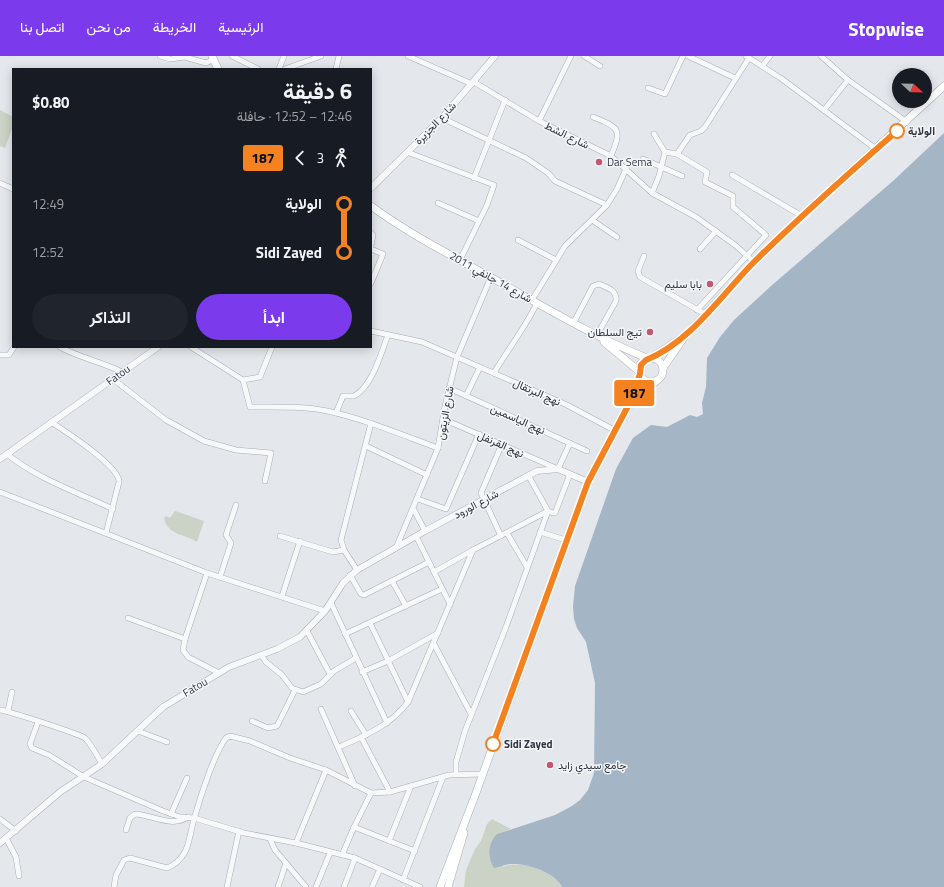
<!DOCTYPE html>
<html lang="ar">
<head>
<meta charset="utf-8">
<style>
	:root { --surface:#171b24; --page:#20242c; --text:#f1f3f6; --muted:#9ea1a6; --accent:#7c3aed }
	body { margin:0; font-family:"Titillium Web",Vazirmatn,sans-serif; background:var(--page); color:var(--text); direction:rtl; height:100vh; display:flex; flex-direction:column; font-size:15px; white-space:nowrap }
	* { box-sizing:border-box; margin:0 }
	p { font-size:13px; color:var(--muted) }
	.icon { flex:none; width:22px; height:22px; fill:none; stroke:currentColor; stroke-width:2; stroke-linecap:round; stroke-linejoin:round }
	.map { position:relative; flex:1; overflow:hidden; direction:ltr }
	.drawer { position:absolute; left:12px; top:12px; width:360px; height:280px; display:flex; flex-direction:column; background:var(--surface); border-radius:0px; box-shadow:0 2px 10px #0003; direction:rtl }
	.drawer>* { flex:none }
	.badge { padding:0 8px; border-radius:3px; font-size:14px; line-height:26px }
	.needle { width:26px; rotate:112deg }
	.fabs { position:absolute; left:892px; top:12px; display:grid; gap:8px }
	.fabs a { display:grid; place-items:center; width:40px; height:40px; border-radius:50%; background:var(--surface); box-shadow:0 2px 10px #0003; font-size:20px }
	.map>.badge { position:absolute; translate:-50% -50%; box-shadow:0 0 0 2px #fff }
	.legs { display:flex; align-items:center; gap:6px; height:44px; padding:0 20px; font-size:13px }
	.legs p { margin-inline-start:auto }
	.headline { display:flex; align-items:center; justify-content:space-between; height:68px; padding:0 20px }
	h1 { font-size:22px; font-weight:700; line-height:30px }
	.button { display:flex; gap:8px; margin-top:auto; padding:8px 20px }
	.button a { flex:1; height:46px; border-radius:24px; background:var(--accent); color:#fff; font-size:16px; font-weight:700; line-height:46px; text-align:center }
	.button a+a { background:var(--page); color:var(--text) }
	ul { padding:0 20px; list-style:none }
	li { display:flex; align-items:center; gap:14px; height:48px; font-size:15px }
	li i { display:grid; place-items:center; width:6px; height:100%; margin:0 5px; background:currentColor }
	li i::after { content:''; width:10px; height:10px; margin:-5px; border:3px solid; border-radius:50%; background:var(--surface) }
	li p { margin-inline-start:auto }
	li:first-child i { background:linear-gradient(#0000 50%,currentColor 0) }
	li:last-child i { background:linear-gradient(currentColor 50%,#0000 0) }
	header { display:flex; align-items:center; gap:24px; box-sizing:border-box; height:56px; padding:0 20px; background:var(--accent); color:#fff }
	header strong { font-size:19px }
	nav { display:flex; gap:22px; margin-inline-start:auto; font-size:14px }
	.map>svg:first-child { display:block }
	.green { fill:#cad3c6 }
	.water { fill:#a4b6c6 }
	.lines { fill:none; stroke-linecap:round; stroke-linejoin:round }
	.minor-casing { stroke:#aaaeb5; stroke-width:6 }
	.tertiary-casing { stroke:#aaaeb5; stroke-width:7 }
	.secondary-casing { stroke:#aaaeb5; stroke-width:8 }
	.minor { stroke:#f7f8f9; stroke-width:5 }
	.tertiary { stroke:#f7f8f9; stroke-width:6 }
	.secondary { stroke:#fff; stroke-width:7 }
	.line-1-casing { stroke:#fff; stroke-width:9 }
	.line-1 { stroke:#f58220; stroke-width:6 }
	.stop-1-dot { fill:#fff; stroke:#f58220; stroke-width:2 }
	.poi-dot { fill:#c1586d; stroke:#f4f6f8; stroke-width:1.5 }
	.labels { text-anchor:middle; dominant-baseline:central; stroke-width:3; stroke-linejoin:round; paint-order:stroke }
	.street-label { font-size:11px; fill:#2e3641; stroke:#f4f6f8 }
	.stop-label { font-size:11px; font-weight:bold; fill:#2e3641; stroke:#f4f6f8; text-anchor:start }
	.poi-label { font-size:11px; fill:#2e3641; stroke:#f4f6f8; text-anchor:start }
</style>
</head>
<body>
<header>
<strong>Stopwise</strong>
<nav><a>الرئيسية</a><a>الخريطة</a><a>من نحن</a><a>اتصل بنا</a></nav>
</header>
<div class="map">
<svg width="944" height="831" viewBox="0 0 944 831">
	<rect width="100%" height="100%" fill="#e4e7eb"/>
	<!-- green -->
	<g class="green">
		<path d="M0 54 13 61V70L5 92 0 90Z"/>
		<path d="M175 455 204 465 197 486C185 478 167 479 164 462L166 460 170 462Z"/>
		<path d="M492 763 511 773 497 778 503 811C519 803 554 815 562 831H464L466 814 475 793 481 785 487 768Z"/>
	</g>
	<!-- water -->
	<path class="water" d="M944 77V831H562C556 817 527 807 512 808 506 808 501 811 494 812 487 801 488 787 497 778L555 759 572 750 580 744 588 734 594 717 595 627 586 586 577 572 574 563 573 551 575 530 616 413 633 382 651 369 667 371 690 359 697 361 703 358 702 347 706 331 707 302 720 281 734 264 771 230 893 125Z"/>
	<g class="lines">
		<!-- minor casing -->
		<g class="minor-casing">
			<g id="minor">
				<path d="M160 0 170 3 185 1 206 7 214 3"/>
				<path d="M232 0 258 13"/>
				<path d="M408 0 472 28"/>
				<path d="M584 0 600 10"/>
				<path d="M688 0 735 22"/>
				<path d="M746 0 782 23 876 93"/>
				<path d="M821 0 848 24 907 66"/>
				<path d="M763 9 770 0"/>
				<path d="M279 13 284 0"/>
				<path d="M285 13 321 0"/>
				<path d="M336 13 339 0"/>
				<path d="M474 26 539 65 611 100 652 137 696 161 735 189 754 206"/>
				<path d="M648 32 665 38 683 0"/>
				<path d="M824 54 848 24"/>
				<path d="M593 61C620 72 622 73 611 100"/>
				<path d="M442 62 526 102 548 117 555 125 607 149"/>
				<path d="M539 65 571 0"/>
				<path d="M654 78 665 96"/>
				<path d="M407 96 494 129 487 149 460 204"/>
				<path d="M677 98 707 116 705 126 733 140V151L766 179 697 254"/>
				<path d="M643 103 682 120"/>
				<path d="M732 119 802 160"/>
				<path d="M474 122 505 44"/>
				<path d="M0 127 13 133"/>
				<path d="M652 137 659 120 665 96 677 98 690 79 701 75 705 71 749 2"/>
				<path d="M438 147 479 165"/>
				<path d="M592 164 617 181"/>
				<path d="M371 177 373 179 371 190"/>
				<path d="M518 184 556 204"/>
				<path d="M371 193 383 198 371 227"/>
				<path d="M700 193 716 175"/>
				<path d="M644 200 638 215 640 221 705 258"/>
				<path d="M532 244 565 190 607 149 617 133 626 113"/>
				<path d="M574 266 593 230 599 228C608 232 617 234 616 245L597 279"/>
				<path d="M371 275 422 286 567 349 614 374"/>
				<path d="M60 291C80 302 102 306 122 316"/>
				<path d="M191 291 243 324"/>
				<path d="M272 291 260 321 243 324 250 351C275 351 302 350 327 355 365 363 402 379 438 392"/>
				<path d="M0 299H9L14 291"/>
				<path d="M494 317C508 293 525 272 537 247"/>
				<path d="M113 323 166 364 204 385 236 394 271 397 265 425"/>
				<path d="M449 332 587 395"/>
				<path d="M466 340 480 311"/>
				<path d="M336 357 343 340H354C372 331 381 297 388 279"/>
				<path d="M443 363 558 413 570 387"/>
				<path d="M51 366C65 375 120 411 119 426L106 477"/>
				<path d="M366 390 427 419"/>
				<path d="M7 398C34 421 81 438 113 453"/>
				<path d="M528 419 548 455 553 457H555L570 418"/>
				<path d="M0 436 207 517 325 555"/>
				<path d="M418 443 446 453 479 378"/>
				<path d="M414 454 425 475"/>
				<path d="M540 476 566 484"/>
				<path d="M507 477 527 511"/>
				<path d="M280 480 333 496 344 494"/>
				<path d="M416 480 450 548"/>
				<path d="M501 480 481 437 502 388"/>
				<path d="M396 492 438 392 445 350 457 301 491 221"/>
				<path d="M357 514 344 494 341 484 371 367"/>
				<path d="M434 516 473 494"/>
				<path d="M207 517 185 583 183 594 188 601 219 617"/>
				<path d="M350 519 361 538 364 539 429 506"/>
				<path d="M220 521 231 487 226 479 236 449"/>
				<path d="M392 525 406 550"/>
				<path d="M282 540 300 485"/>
				<path d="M331 547 387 667"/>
				<path d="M128 562 185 583"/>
				<path d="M370 567 408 646"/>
				<path d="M307 575 330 618"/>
				<path d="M345 578 442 533"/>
				<path d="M434 588 471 658"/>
				<path d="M261 599 266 606 282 619 292 632 303 636 321 628 334 615 356 602"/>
				<path d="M362 616 388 605 438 577"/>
				<path d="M321 653 355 730"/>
				<path d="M0 654C9 655 79 678 85 682 92 689 97 700 102 708"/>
				<path d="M8 655 12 636"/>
				<path d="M351 655 366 679"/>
				<path d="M252 665 268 672 277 670 295 634"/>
				<path d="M38 666 30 688 32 692 49 699 84 721 163 755 180 761 194 762 244 777 296 787 355 802 420 831"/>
				<path d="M138 675 167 686"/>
				<path d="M361 681 390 736"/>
				<path d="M339 691C365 680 391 669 408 646L473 494 548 455"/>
				<path d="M456 718V706L465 675 506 571 548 455"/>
				<path d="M171 758 187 722"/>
				<path d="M0 763 16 775"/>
				<path d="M354 771 415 795"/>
				<path d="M126 774 130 762 135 758C153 759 171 772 188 761"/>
				<path d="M6 782 16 801 19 820"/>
				<path d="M270 783 275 794 306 831"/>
				<path d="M389 785 411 730"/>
				<path d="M296 787 326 714"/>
				<path d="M342 799 354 771 371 737"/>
				<path d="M403 824 443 721"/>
				<path d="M114 831 116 819 124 804 130 802 167 812C175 809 181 803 185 796 190 786 191 773 194 763 200 742 214 698 226 682L230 680 250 685 290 702 326 714 371 737 390 736 449 719 482 718"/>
				<path d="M227 831 239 775"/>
				<path d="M278 831 286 807"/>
				<path d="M316 831 330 797"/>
				<path d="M344 831 355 802"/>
				<path d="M372 831 380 813"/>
			</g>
		</g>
		<!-- tertiary casing -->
		<g class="tertiary-casing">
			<g id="tertiary">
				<path d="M371 132 442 62 495 0"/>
				<path d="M0 403 158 291"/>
				<path d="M0 787 60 736 102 708 163 651 229 611 277 593 300 581 325 555 343 527 357 514 425 475 537 415 558 413 588 426"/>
			</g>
		</g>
		<!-- secondary casing -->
		<g class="secondary-casing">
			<g id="secondary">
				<path d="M212 0 218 13"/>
				<path d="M371 150C409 178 451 199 492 222 543 250 594 281 649 303"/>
				<path d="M604 286 640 316"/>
				<path d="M651 302 684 280"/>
				<circle cx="651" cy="314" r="12"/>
				<path d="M663 312 685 280 754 206 802 160 944 30"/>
				<path d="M630 349 656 325"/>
				<path d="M440 831 476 737 588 426 628 350 640 318"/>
				<path d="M448 831 464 777"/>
			</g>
		</g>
		<!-- minor -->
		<use href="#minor" class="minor"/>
		<!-- tertiary -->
		<use href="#tertiary" class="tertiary"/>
		<!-- secondary -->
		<use href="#secondary" class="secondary"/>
	</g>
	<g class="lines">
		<!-- line-1 casing -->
		<g class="line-1-casing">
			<path id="line-1" d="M493 688 588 426 628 350 640 318 641 309 646 304C690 287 722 238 755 205 801 160 849 117 897 75"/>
		</g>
		<!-- line-1 -->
		<use href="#line-1" class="line-1"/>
	</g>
	<!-- markers -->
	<g class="stop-1-dot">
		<circle cx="897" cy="75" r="7"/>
		<circle cx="493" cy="688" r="7"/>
	</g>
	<g class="poi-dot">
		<circle cx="599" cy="106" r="4"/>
		<circle cx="710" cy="228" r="4"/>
		<circle cx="650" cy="276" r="4"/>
		<circle cx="550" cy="709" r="4"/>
	</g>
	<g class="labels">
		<!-- street labels -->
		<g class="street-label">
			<text transform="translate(435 67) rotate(-46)">شارع الجزيرة</text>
			<text transform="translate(567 79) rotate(26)">شارع الشط</text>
			<text transform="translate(491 221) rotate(29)">شارع 14 جانفي 2011</text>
			<text transform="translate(118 319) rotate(-35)">Fatou</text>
			<text transform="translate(537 336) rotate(24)">نهج البرتقال</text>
			<text transform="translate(445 357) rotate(-80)">شارع الزيتون</text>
			<text transform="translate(518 363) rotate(24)">نهج الياسمين</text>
			<text transform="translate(501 388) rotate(24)">نهج القرنفل</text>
			<text transform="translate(476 448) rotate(-28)">شارع الورود</text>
			<text transform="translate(195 631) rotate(-31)">Fatou</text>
		</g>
		<!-- stop labels -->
		<g class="stop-label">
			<text x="908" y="75">الولاية</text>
			<text x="504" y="688">Sidi Zayed</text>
		</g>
		<!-- poi labels -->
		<g class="poi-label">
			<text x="607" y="106">Dar Sema</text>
			<text x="702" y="228" text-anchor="end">بابا سليم</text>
			<text x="642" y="276" text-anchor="end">تيج السلطان</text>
			<text x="558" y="709">جامع سيدي زايد</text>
		</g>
	</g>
</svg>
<div class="fabs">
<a><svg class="needle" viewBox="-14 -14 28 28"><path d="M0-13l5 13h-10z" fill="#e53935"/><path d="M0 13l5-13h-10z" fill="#9ea1a6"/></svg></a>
</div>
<b class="badge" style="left:634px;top:337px;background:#f58220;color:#111">187</b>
<section class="drawer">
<div class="headline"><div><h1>6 دقيقة</h1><p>12:46 – 12:52 · حافلة</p></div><b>$0.80</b></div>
<div class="legs"><svg class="icon" aria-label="walk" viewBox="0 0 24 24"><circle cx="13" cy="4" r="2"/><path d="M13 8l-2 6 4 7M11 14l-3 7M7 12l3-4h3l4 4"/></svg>3<svg class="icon" aria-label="back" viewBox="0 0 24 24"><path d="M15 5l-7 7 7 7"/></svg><b class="badge" style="background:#f58220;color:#111">187</b></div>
<ul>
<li><i style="color:#f58220"></i><b>الولاية</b><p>12:49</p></li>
<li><i style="color:#f58220"></i><b>Sidi Zayed</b><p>12:52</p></li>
</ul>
<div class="button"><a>ابدأ</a><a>التذاكر</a></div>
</section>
</div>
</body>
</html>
